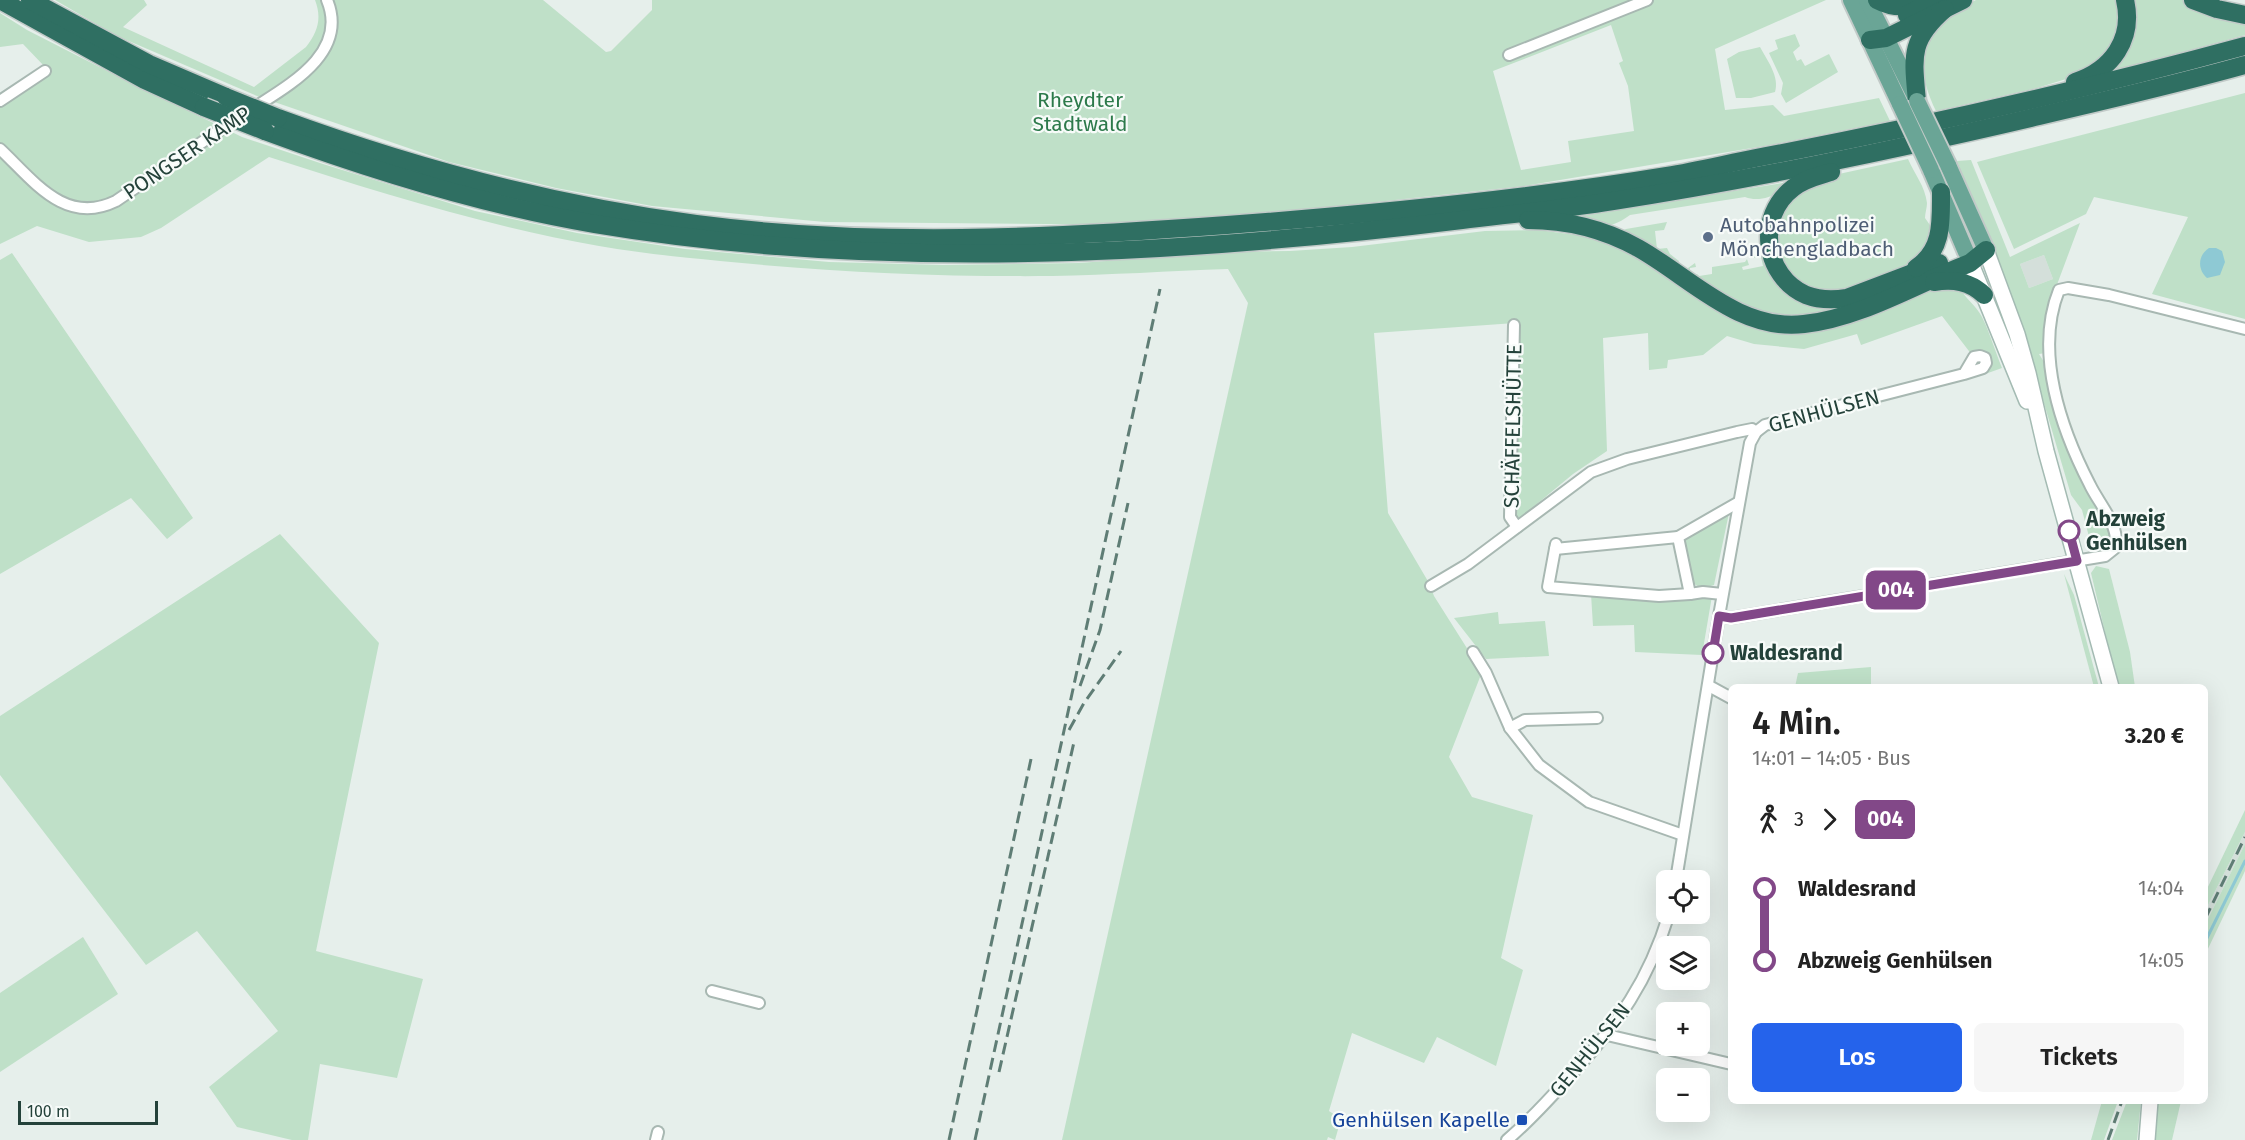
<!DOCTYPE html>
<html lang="de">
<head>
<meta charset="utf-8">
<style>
	:root { --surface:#fff; --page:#f6f6f6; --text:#222; --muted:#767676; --accent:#2563eb }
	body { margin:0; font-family:"Fira Sans",sans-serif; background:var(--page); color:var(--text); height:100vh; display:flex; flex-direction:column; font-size:22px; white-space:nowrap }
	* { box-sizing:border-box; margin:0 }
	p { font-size:20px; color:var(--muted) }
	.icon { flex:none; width:33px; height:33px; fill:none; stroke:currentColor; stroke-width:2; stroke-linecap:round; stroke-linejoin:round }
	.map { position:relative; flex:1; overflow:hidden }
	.details { position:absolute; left:1728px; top:684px; width:480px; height:420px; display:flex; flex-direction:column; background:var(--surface); border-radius:9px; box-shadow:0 6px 24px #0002 }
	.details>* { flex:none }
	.badge { padding:0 12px; border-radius:9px; font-size:21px; line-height:39px }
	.buttons { position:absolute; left:1656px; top:870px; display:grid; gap:12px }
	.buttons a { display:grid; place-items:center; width:54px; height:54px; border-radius:9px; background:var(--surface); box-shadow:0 6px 24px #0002; font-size:30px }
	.scale { position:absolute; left:18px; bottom:15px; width:140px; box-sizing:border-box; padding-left:6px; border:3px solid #24423a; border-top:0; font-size:16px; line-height:21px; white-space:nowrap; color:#24423a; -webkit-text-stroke:4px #f7fbf9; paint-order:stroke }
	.map>.badge { position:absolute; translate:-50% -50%; box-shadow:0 0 0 3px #fff }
	.legs { display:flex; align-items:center; gap:9px; height:66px; padding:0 24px; font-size:20px }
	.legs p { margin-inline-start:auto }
	.overview { display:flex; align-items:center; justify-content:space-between; height:102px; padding:0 24px }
	h1 { font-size:33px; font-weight:600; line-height:45px }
	.action { display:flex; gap:12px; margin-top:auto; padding:12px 24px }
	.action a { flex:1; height:69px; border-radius:9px; background:var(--accent); color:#fff; font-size:24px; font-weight:600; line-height:69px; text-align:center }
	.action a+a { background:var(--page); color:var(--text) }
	ul { padding:0 24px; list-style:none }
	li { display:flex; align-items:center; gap:21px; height:72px; font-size:22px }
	li i { display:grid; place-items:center; width:9px; height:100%; margin:0 8px; background:currentColor }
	li i::after { content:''; width:15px; height:15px; margin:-8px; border:4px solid; border-radius:50%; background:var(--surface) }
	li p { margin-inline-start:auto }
	li:first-child i { background:linear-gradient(#0000 50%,currentColor 0) }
	li:last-child i { background:linear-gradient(currentColor 50%,#0000 0) }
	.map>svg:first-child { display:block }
	.built { fill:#d4dfda }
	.green { fill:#bfe0c8; fill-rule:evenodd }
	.water { fill:#8ec9d4 }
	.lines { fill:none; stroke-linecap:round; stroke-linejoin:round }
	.stream { stroke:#8ec9d4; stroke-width:3 }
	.minor-casing { stroke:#a8b8b2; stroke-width:14 }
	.secondary-casing { stroke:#a4bbb3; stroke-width:18 }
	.primary-casing { stroke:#c2cac8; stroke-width:20 }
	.motorway-casing { stroke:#c2cac8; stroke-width:21 }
	.minor { stroke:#fff; stroke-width:10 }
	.secondary { stroke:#fff; stroke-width:15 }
	.primary { stroke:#6aa596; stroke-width:16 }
	.motorway { stroke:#2f6f62; stroke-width:18 }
	.rail { stroke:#5f7d75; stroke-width:3; stroke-dasharray:12 6; stroke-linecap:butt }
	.primary-bridge-casing { stroke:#c2cac8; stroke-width:20; stroke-linecap:butt }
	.motorway-bridge-casing { stroke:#c2cac8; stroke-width:21; stroke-linecap:butt }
	.primary-bridge { stroke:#6aa596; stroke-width:16 }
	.motorway-bridge { stroke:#2f6f62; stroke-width:18 }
	.line-1-casing { stroke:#fff; stroke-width:14 }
	.line-1 { stroke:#824888; stroke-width:9 }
	.service-dot { fill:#5c6f8a; stroke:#f7fbf9; stroke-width:2 }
	.stop-1-dot { fill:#fff; stroke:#824888; stroke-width:3 }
	.transit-dot { fill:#1a4fb4; stroke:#f7fbf9; stroke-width:2 }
	.labels { text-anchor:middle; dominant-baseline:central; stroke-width:4.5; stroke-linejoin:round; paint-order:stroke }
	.park-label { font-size:21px; fill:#2d7a4b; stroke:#f7fbf9 }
	.street-label { font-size:21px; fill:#24423a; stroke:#f7fbf9 }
	.service-label { font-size:21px; fill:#4e5e75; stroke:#f7fbf9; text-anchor:start }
	.stop-label { font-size:21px; font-weight:bold; fill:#24423a; stroke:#f7fbf9; text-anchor:start }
	.transit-label { font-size:21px; fill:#164399; stroke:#f7fbf9; text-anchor:end }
</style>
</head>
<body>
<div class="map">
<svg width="2245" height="1140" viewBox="0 0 2245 1140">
	<rect width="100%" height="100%" fill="#e6efeb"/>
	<!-- built -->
	<g class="built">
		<path d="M2044 255 2053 279 2029 288 2020 264Z"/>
		<path d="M2245 832V844L2205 925V911Z"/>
	</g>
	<!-- green -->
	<g class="green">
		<path d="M55 0H144L147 5 123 27 254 87 306 47C318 32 322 18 315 0H543L606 52 611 51 652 10V0H1826L1715 49 1725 110 1773 105 1784 116 1879 98 1890 121 1776 144 1524 186 1165 225 825 222 652 206 556 188 449 162 257 96 117 36ZM1611 25 1623 61 1619 63 1628 86 1634 131 1568 141 1571 162 1521 170 1493 71Z"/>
		<path d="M1976 0H2118L2120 7 2115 46 2079 75 2037 88 1936 111C1925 89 1920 68 1925 43 1925 40 1925 37 1926 34 1934 22 1964 6 1976 0Z"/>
		<path d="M2128 0H2183L2202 8 2245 18V35L2107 73Z"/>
		<path d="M0 13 27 30 121 78 242 137 323 164 475 211 577 233 685 249 829 262 943 265 1079 263 1229 252 1290 251 1352 247 1485 231 1538 230 1584 236 1609 244 1636 257 1760 328 1924 290 1959 286C1964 298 1976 305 1982 317 1990 333 1995 351 2002 368L1988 373V360L1972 355 1942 316 1861 345 1857 334 1804 349 1754 344 1727 336 1703 355 1668 360 1667 368 1649 370 1648 333 1603 338 1607 451 1573 474 1520 518 1512 513 1515 323 1374 333 1388 513 1429 583 1434 596 1482 672 1449 757 1472 797 1533 815 1501 958 1523 970 1496 1066 1437 1037 1424 1063 1352 1033 1329 1111 1341 1119 1335 1140 1328 1137 1327 1140H1062L1248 303 1228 269C1169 271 1110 275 1052 276 941 277 830 272 720 261 680 257 639 253 599 246 486 226 377 192 269 157L161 228 141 237 89 242 37 226 0 244V102L45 67 23 44 0 47Z"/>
		<path d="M1795 34 1800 46 1793 52 1797 61 1801 59 1805 66 1829 54 1838 72 1786 103 1781 94 1783 83 1769 53 1778 49 1775 40Z"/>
		<path d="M1760 47C1767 60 1780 77 1775 92L1751 98H1736L1727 59 1739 52Z"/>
		<path d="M2245 93V319L2152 294 2188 217 2094 197 2086 214 2014 249 1977 162Z"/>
		<path d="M1908 159C1915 175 1925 186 1927 203 1927 208 1925 213 1925 218L1932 228 1933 233 1914 266 1845 291H1818L1792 279 1777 250 1775 231 1788 201 1825 177Z"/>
		<path d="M1971 160 2010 257 2080 223 2055 290 2046 353 2039 354 2049 370 2056 404 2113 531 2110 548 2099 553 2093 552 2082 510 2071 495 2016 308 1958 171 1960 168 1957 161ZM2044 255 2053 279 2029 288 2020 264Z"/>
		<path d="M1795 181C1782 192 1763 204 1745 197L1630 215C1604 235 1581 225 1553 220Z"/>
		<path d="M1667 222 1664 230 1655 231 1657 249 1667 248 1670 254 1679 261 1677 268 1616 234 1626 229Z"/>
		<path d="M12 253 193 518 167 539 131 498 0 574V260Z"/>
		<path d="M1755 254 1767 259 1776 275 1847 301 1834 314 1768 320 1686 272 1688 268 1695 263 1696 267 1690 268V275L1697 274 1699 276 1712 274V267L1745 262 1747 259 1749 265 1742 267 1743 270 1763 266 1761 257 1754 258V255Z"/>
		<path d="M1729 513 1714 585C1705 588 1697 589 1691 580L1685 540Z"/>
		<path d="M280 534 379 643 316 951 423 979 397 1078 320 1064 308 1140H292L237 1127 209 1087 278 1031 197 931 146 965 0 775V716Z"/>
		<path d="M2096 566 2109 569 2130 652 2135 687H2118L2091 573Z"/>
		<path d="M2064 574 2074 595 2099 687H2094Z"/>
		<path d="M1591 594 1712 596 1702 655 1635 652 1634 625 1593 626Z"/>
		<path d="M1498 612 1499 624 1545 621 1549 656 1486 659 1454 618Z"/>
		<path d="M1871 667V687H1795L1798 673Z"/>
		<path d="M2245 810V832L2205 911V893Z"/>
		<path d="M2245 844V871L2205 955V925Z"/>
		<path d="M83 937 118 994 0 1072V993Z"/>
		<path d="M2102 1101H2118L2104 1140H2091Z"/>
		<path d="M2127 1101H2141L2137 1140H2112Z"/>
		<path d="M2157 1101H2181L2172 1140H2153Z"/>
	</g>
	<!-- water -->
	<path class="water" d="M2209 248H2216L2222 251 2225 262 2220 275 2207 278C2197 269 2198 255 2209 248Z"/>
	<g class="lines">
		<!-- stream -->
		<path class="stream" d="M2205 942 2245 861"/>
		<!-- minor casing -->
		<g class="minor-casing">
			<g id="minor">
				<path d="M1509 55 1647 0"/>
				<path d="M0 101 45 71"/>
				<path d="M252 109C289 85 349 53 327 0"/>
				<path d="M0 149C34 181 65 226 116 201L236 119"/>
				<path d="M1514 325 1510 517 1517 527"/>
				<path d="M1556 544 1555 549 1678 537"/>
				<path d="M1555 549 1548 587 1659 596 1690 594"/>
				<path d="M1431 586 1468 564 1591 472 1627 459 1737 432 1752 429 1756 432"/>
				<path d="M1722 594 1703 592 1690 594 1678 537 1739 502"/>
				<path d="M1719 616 1750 443 1756 432 1765 425 1964 374 1983 368 1986 363 1985 358 1980 356 1974 357 1964 374"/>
				<path d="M1473 652 1486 673 1510 728 1539 765 1589 802 1683 835"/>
				<path d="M1709 686 1731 698"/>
				<path d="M1510 728 1525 720 1597 718"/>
				<path d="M1676 880 1719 616 1731 618 2105 556 2115 548C2121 527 2099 504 2090 485 2061 429 2034 352 2059 290L2068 288 2109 295 2245 329"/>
				<path d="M712 991 759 1003"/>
				<path d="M1607 1035 1731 1064"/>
				<path d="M656 1140 658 1132"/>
				<path d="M1507 1140C1531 1120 1551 1097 1572 1074 1619 1022 1648 982 1669 914"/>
			</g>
		</g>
		<!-- secondary casing -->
		<g class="secondary-casing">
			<g id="secondary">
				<path d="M1986 250 2017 334 2028 373 2046 451 2111 687"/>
				<path d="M1967 254 2027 401"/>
				<path d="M2147 1140 2150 1101"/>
			</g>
		</g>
		<!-- primary casing -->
		<g class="primary-casing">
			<g id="primary">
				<path d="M1851 0 1900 104"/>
				<path d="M1867 0 1916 98"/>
				<path d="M1948 165 1986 250"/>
				<path d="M1931 170 1966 252"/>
			</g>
		</g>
		<!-- motorway casing -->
		<g class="motorway-casing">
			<g id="motorway">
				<path d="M0 0 145 80 204 107"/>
				<path d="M30 0 149 64 226 97"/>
				<path d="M1877 0C1892 8 1906 8 1921 3"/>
				<path d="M2193 0 2217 9 2245 15"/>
				<path d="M1907 15 1935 0"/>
				<path d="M1870 40 1886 38 1963 0"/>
				<path d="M2075 82C2112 70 2134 39 2125 0"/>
				<path d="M1917 101C1913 57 1909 40 1945 9"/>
				<path d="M278 118C414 168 552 205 696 224 871 247 1052 238 1227 225 1374 214 1521 200 1667 176 1696 171 1726 164 1756 158 1921 127 2083 90 2245 46"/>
				<path d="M265 131C373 171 482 205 595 224 881 272 1176 255 1462 220 1512 214 1563 209 1613 201 1756 179 1898 149 2039 116 2108 100 2177 84 2245 65"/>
				<path d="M1831 172C1818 176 1804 179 1793 188 1756 216 1763 276 1806 295 1819 300 1834 300 1847 298L1939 263"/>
				<path d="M1528 220C1566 220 1604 229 1638 248 1690 277 1739 332 1804 324 1861 318 1918 283 1970 263L1986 250"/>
				<path d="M1916 268C1943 250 1941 222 1941 192"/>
				<path d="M1934 282C1953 279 1970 281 1984 295"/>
			</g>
		</g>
		<!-- minor -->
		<use href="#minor" class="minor"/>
		<!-- secondary -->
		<use href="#secondary" class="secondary"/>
		<!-- primary -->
		<use href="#primary" class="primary"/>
		<!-- motorway -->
		<use href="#motorway" class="motorway"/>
		<!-- rail -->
		<g class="rail">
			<path d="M1080 686 1100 630 1128 503"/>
			<path d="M1069 730 1084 703 1121 651"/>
			<path d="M2205 919 2245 837"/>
			<path d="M999 1072 1074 742"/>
			<path d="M949 1140 1031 759"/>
			<path d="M975 1140 1160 289"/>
			<path d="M2108 1140 2122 1101"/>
		</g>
		<!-- primary-bridge casing -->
		<g class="primary-bridge-casing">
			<g id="primary-bridge">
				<path d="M1917 101 1948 165"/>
				<path d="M1900 104 1931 170"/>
			</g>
		</g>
		<!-- motorway-bridge casing -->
		<g class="motorway-bridge-casing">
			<g id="motorway-bridge">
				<path d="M226 97 278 118"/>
				<path d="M204 107 265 131"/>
			</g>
		</g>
		<!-- primary-bridge -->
		<use href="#primary-bridge" class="primary-bridge"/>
		<!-- motorway-bridge -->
		<use href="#motorway-bridge" class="motorway-bridge"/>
	</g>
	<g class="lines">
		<!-- line-1 casing -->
		<g class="line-1-casing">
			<path id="line-1" d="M1713 653 1719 616 1731 618 2077 561 2069 531"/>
		</g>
		<!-- line-1 -->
		<use href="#line-1" class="line-1"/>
	</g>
	<!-- markers -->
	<circle class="service-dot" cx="1708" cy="237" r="6"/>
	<g class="stop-1-dot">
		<circle cx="2069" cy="531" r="10"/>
		<circle cx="1713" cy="653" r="10"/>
	</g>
	<rect class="transit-dot" x="1516" y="1114" width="12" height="12" rx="3"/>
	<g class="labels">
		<!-- park labels -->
		<g class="park-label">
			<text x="1080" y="100">Rheydter<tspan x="1080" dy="24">Stadtwald</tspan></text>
		</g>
		<!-- street labels -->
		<g class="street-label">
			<text transform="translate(187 153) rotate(-34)">PONGSER KAMP</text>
			<text transform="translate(1824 411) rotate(-15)">GENHÜLSEN</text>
			<text transform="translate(1513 426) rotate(-89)">SCHÄFFELSHÜTTE</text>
			<text transform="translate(1590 1050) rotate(-51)">GENHÜLSEN</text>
		</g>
		<!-- service labels -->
		<g class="service-label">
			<text x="1720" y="225">Autobahnpolizei<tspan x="1720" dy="24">Mönchengladbach</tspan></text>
		</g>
		<!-- stop labels -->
		<g class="stop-label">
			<text x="2086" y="519">Abzweig<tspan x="2086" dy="24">Genhülsen</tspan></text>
			<text x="1730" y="653">Waldesrand</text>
		</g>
		<!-- transit labels -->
		<g class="transit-label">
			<text x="1510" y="1120">Genhülsen Kapelle</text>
		</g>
	</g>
</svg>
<div class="buttons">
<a><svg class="icon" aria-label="locate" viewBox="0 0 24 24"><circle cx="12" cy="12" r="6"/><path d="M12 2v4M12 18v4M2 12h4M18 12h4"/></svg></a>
<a><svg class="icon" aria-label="layers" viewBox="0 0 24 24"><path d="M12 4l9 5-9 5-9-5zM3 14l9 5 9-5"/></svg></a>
<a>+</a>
<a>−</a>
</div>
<div class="scale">100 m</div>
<b class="badge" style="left:1896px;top:590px;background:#824888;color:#fff">004</b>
<section class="details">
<div class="overview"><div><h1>4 Min.</h1><p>14:01 – 14:05 · Bus</p></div><b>3.20 €</b></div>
<div class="legs"><svg class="icon" aria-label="walk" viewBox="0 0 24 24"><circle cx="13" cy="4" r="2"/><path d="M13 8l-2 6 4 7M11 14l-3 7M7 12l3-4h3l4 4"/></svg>3<svg class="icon" aria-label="forward" viewBox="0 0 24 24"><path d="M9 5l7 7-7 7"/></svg><b class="badge" style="background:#824888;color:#fff">004</b></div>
<ul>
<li><i style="color:#824888"></i><b>Waldesrand</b><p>14:04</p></li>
<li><i style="color:#824888"></i><b>Abzweig Genhülsen</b><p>14:05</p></li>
</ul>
<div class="action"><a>Los</a><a>Tickets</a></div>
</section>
</div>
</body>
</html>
